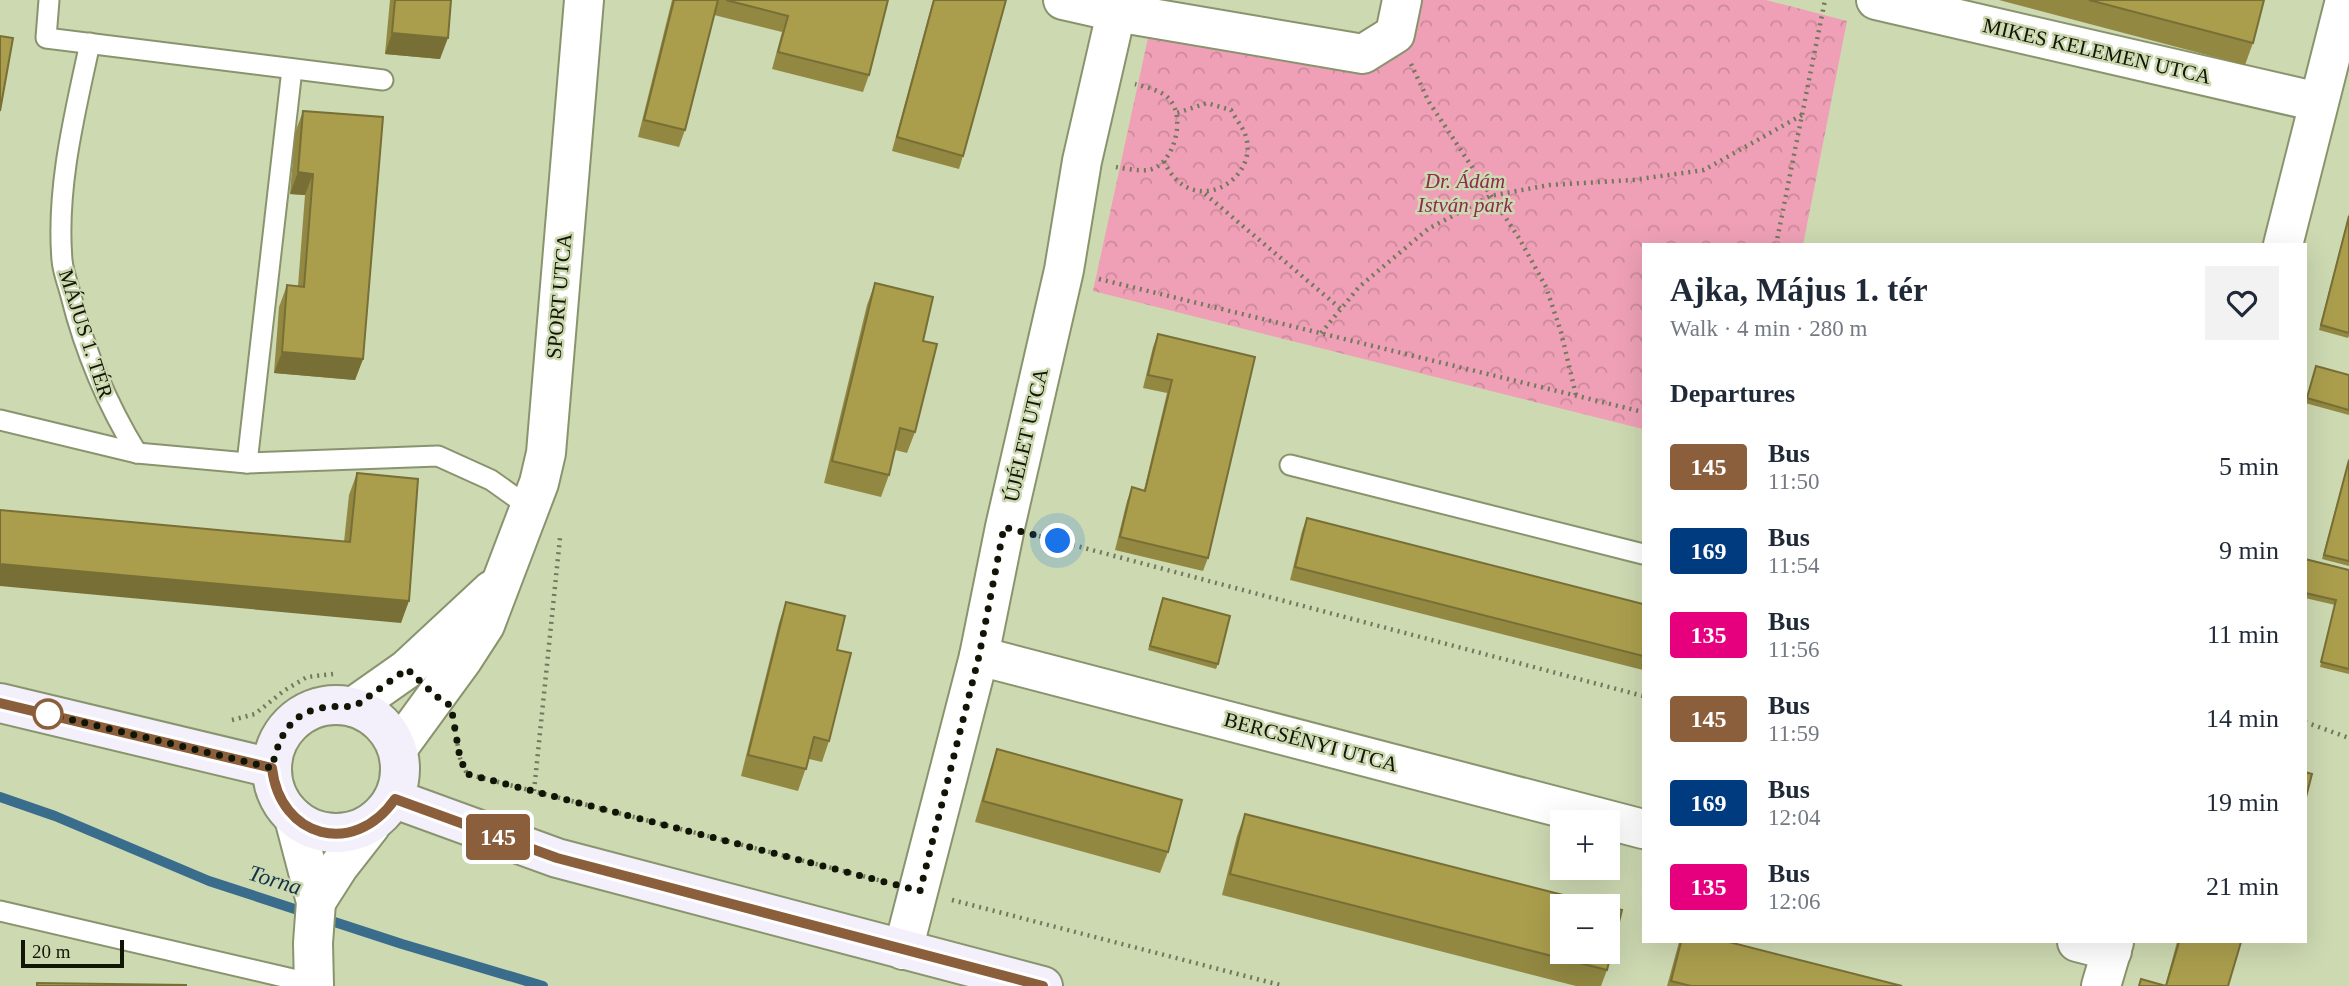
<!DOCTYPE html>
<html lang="en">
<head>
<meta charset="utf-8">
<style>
	:root { --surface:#fff; --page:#f2f2f3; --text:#1f2937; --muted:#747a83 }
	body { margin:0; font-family:"Times New Roman",serif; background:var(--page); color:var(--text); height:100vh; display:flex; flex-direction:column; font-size:26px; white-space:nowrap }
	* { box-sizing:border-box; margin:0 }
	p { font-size:23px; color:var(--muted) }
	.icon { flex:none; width:38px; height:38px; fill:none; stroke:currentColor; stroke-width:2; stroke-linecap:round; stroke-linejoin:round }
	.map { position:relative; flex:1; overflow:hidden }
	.drawer { position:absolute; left:1642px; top:243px; width:665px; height:700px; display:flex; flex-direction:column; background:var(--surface); border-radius:0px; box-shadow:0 7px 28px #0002 }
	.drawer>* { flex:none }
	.badge { padding:0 14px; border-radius:5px; font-size:24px; line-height:46px }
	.tools { position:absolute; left:1550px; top:810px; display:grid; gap:14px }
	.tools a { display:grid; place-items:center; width:70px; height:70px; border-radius:0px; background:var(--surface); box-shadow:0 7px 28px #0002; font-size:35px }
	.scale { position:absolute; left:21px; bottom:18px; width:103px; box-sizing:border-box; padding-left:7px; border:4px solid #111506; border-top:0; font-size:19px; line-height:24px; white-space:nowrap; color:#111506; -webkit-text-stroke:5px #cdd9b1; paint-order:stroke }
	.you { position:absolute; width:35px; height:35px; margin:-18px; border:5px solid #fff; border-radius:50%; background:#1a73e8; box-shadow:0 0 0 10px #1a73e833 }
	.map>.badge { position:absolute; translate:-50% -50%; box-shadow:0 0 0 4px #fff }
	h2 { padding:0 28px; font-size:26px; line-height:63px }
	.round { display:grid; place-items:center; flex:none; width:74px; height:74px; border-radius:0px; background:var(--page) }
	.overview { display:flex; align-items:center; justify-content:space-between; height:119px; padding:0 28px }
	h1 { font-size:33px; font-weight:700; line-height:52px }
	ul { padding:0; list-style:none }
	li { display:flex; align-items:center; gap:21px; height:84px; padding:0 28px }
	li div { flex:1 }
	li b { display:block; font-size:26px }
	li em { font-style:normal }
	li .badge { min-width:77px; font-weight:700; text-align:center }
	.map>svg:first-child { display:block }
	.park { fill:url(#park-crowns) }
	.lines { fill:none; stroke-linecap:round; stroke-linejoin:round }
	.stream { stroke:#3a6d8c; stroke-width:10 }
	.service-casing { stroke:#89946e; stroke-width:23 }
	.minor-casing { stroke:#89946e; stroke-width:42 }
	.secondary-casing { stroke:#89946e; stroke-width:42 }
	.path { stroke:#71795d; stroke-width:4.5; stroke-dasharray:2 5; stroke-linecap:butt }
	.service { stroke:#fff; stroke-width:19 }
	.minor { stroke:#fff; stroke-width:38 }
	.secondary { stroke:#f4f0fb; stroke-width:38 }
	.wall { fill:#928842 }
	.shaded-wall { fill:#776f36 }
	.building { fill:#aa9e4d; stroke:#776f36; stroke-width:2; fill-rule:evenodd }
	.line-casing { stroke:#fff; stroke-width:16 }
	.line { stroke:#8b5e3c; stroke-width:10 }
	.walk { stroke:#111506; stroke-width:7; stroke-dasharray:0 12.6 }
	.stop-dot { fill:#fff; stroke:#8b5e3c; stroke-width:3.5 }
	.labels { text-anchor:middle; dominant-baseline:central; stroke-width:5; stroke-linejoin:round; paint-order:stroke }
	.street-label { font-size:21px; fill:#111506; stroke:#cdd9b1 }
	.park-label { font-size:21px; font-style:italic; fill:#8c2b50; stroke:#cdd9b1 }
	.water-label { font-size:23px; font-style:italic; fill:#133248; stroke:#cdd9b1 }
</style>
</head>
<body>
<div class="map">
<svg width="2349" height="986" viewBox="0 0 2349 986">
	<defs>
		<pattern id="park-crowns" width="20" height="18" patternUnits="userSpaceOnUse" patternTransform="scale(1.75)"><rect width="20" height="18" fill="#efa0b6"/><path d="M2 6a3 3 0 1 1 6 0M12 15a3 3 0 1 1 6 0" fill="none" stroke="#cc899b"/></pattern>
	</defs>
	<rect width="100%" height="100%" fill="#cdd9b1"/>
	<!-- park -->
	<path class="park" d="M1421 0H1766L1847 21 1803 245H1643V429L1093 291 1156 1 1354 39 1419 8Z"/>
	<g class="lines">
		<!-- stream -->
		<path class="stream" d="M0 797 55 816 209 881 402 944 543 986"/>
		<!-- service casing -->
		<g class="service-casing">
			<g id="service">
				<path d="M49 0 46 38 383 80"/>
				<path d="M90 43C75 113 56 187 62 260 63 272 68 284 71 296 85 352 107 404 137 453"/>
				<path d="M0 420 137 453 247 463 438 456 491 480 529 507"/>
				<path d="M247 463 292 69"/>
				<path d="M1290 465 1643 554"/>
				<path d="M0 911 314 984"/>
			</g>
		</g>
		<!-- minor casing -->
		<g class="minor-casing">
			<g id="minor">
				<path d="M1063 0 1116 12 1363 54 1395 34 1402 0"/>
				<path d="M1876 0 2318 102"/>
				<path d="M2283 245 2345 0"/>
				<path d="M979 656 1643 829"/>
				<path d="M353 707 407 669 492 590"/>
				<path d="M398 748 463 659 485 625 539 483 546 453 584 0"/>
				<path d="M294 818 316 902 313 943 314 986"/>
				<path d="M316 902 339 866 371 825"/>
				<path d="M2077 942 2112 951"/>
				<path d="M903 950 979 656 1005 527 1064 270 1082 161 1119 0"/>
				<path d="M2101 986 2114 942"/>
			</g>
		</g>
		<!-- secondary casing -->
		<g class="secondary-casing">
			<g id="secondary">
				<path d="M0 703 272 768"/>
				<circle cx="336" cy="769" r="64"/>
				<path d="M395 799 557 858 1043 986"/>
			</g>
		</g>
		<!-- path -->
		<g class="path">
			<path d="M1411 64 1429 102 1519 238 1546 287 1561 332 1576 395"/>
			<path d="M1164 161C1191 222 1262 179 1245 134 1242 126 1235 118 1231 110L1207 103 1177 113"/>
			<path d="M1116 167C1126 169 1139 171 1149 170 1174 165 1186 118 1170 100 1163 91 1147 87 1135 84"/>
			<path d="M1205 194 1341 309"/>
			<path d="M1776 245 1825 0"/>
			<path d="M1099 279 1643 412"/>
			<path d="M1321 333 1359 287 1428 229 1490 196 1549 185 1633 180 1704 170 1802 115"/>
			<path d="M1039 536 1643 696"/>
			<path d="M232 720 255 714 285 690 307 677 333 674"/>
			<path d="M2305 722 2349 738"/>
			<path d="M455 730 460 758 467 774 882 881"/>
			<path d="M534 791 560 538"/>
			<path d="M952 900 1284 986"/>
		</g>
		<!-- service -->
		<use href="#service" class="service"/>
		<!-- minor -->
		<use href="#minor" class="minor"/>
		<!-- secondary -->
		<use href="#secondary" class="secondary"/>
	</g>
	<!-- wall -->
	<g class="wall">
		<path d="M390 0H451L440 59 385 54Z"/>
		<path d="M672 0H888L869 75 863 92 772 69 782 32 714 15 685 130 679 147 638 137Z"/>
		<path d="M933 0H1006L963 156 959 169 892 151Z"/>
		<path d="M1999 0H2264L2253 43 2245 65Z"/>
		<path d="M303 111 363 359 355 380 274 373 279 307 287 285 298 286 305 195 290 194 295 133Z"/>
		<path d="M2349 214V336L2348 338 2319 330Z"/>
		<path d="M875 283 923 341 915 432 907 453 895 450 889 475 881 497 824 483 867 305Z"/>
		<path d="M1158 334 1255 357 1208 558 1203 571 1115 550 1127 501 1132 487 1144 490 1167 393 1143 388 1153 347Z"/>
		<path d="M2316 366 2349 375V415L2305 403Z"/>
		<path d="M2349 458V566L2322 559Z"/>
		<path d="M357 473 401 623 344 542 349 495Z"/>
		<path d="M1307 518 1643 604V670L1290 580 1302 531Z"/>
		<path d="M2305 559 2349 570V674L2320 667 2335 605 2305 598Z"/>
		<path d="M786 602 837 650 829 741 822 762 809 759 798 791 741 776 779 623Z"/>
		<path d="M1161 603 1218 664 1216 669 1148 650Z"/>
		<path d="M997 749 1168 852 1160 873 975 822 990 770Z"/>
		<path d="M1245 814 1607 970 1601 986H1576L1222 895 1237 836Z"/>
		<path d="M1679 942H1729L1902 986H1667Z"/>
		<path d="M2177 942H2241L2228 986H2138L2141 979 2165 986Z"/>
	</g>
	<!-- shaded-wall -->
	<g class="shaded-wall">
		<path d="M392 33 448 38 440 59 385 54Z"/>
		<path d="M298 172 313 174 305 195 290 194Z"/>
		<path d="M282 352 363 359 355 380 274 373Z"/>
		<path d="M0 564 409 601 401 623 0 586Z"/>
	</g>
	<!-- building -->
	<g class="building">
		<path d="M395 0H451L448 38 392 33Z"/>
		<path d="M674 0H718L685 130 644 120Z"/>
		<path d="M726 0H888L869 75 778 52 788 16Z"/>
		<path d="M934 0H1006L963 156 897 137Z"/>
		<path d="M2089 0H2264L2253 43Z"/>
		<path d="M0 36 13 38 0 111Z"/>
		<path d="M303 111 383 117 363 359 282 352 287 285 304 287 313 174 298 172Z"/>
		<path d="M2349 216V333L2321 325Z"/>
		<path d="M875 283 933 297 923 341 937 344 915 432 900 428 889 475 832 461Z"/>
		<path d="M1158 334 1255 357 1208 558 1120 537 1132 487 1145 491 1172 380 1148 375Z"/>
		<path d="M2316 366 2349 375V410L2307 398Z"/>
		<path d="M2349 460V561L2324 555Z"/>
		<path d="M357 473 418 479 409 601 0 564V510L350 542Z"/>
		<path d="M1307 518 1643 604V656L1295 567Z"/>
		<path d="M2305 559 2349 570V669L2321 662 2336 600 2305 593Z"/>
		<path d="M1163 598 1230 616 1218 664 1150 646Z"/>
		<path d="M786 602 845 616 837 650 851 653 829 741 814 737 806 769 748 755Z"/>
		<path d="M997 749 1182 800 1168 852 983 801Z"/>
		<path d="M2305 772 2312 774 2305 801Z"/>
		<path d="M1245 814 1622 910 1607 970 1230 874ZM1563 906H1608V952H1563Z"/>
		<path d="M1681 942H1729L1902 986H1691L1671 981Z"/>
		<path d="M2179 942H2241L2228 986H2139L2141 979 2166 986Z"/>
		<path d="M37 983 186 985V986H37Z"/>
	</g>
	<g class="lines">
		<!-- line casing -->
		<g class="line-casing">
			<path id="line" d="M0 703 272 768C280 838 354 858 395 799L557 858 1043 986"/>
		</g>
		<!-- line -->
		<use href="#line" class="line"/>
		<!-- walk -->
		<path class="walk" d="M48 714 272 768C282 719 304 703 354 707L407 669 436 696 451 706 460 758 467 774 920 891 979 656 1004 527 1058 541"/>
	</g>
	<!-- markers -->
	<circle class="stop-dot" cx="48" cy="714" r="14"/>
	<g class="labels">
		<!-- street labels -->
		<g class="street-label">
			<text transform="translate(2097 51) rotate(13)">MIKES KELEMEN UTCA</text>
			<text transform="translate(559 296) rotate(-85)">SPORT UTCA</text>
			<text transform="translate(86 334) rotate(72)">MÁJUS 1. TÉR</text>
			<text transform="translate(1026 435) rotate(-77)">ÚJÉLET UTCA</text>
			<text transform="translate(1311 742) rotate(15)">BERCSÉNYI UTCA</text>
		</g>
		<!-- park labels -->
		<g class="park-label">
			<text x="1465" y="181">Dr. Ádám<tspan x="1465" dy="24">István park</tspan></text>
		</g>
		<!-- water labels -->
		<g class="water-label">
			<text transform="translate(275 880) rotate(17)">Torna</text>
		</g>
	</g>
</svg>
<div class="tools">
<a>+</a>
<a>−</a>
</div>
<div class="scale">20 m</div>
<div class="you" style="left:1058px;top:541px"></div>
<b class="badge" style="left:498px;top:837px;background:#8b5e3c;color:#fff">145</b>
<section class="drawer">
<div class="overview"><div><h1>Ajka, Május 1. tér</h1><p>Walk · 4 min · 280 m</p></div><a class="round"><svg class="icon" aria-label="heart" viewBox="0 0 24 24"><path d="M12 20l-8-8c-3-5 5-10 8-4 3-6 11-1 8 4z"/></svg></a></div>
<h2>Departures</h2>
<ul>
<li><span class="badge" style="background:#8b5e3c;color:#fff">145</span><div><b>Bus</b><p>11:50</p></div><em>5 min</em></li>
<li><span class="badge" style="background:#003b80;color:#fff">169</span><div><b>Bus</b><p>11:54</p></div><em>9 min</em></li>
<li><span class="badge" style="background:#e6007e;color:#fff">135</span><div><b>Bus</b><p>11:56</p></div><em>11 min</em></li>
<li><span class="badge" style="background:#8b5e3c;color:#fff">145</span><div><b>Bus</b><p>11:59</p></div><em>14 min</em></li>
<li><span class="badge" style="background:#003b80;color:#fff">169</span><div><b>Bus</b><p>12:04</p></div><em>19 min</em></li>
<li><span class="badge" style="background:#e6007e;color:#fff">135</span><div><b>Bus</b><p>12:06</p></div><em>21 min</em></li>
</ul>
</section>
</div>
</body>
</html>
